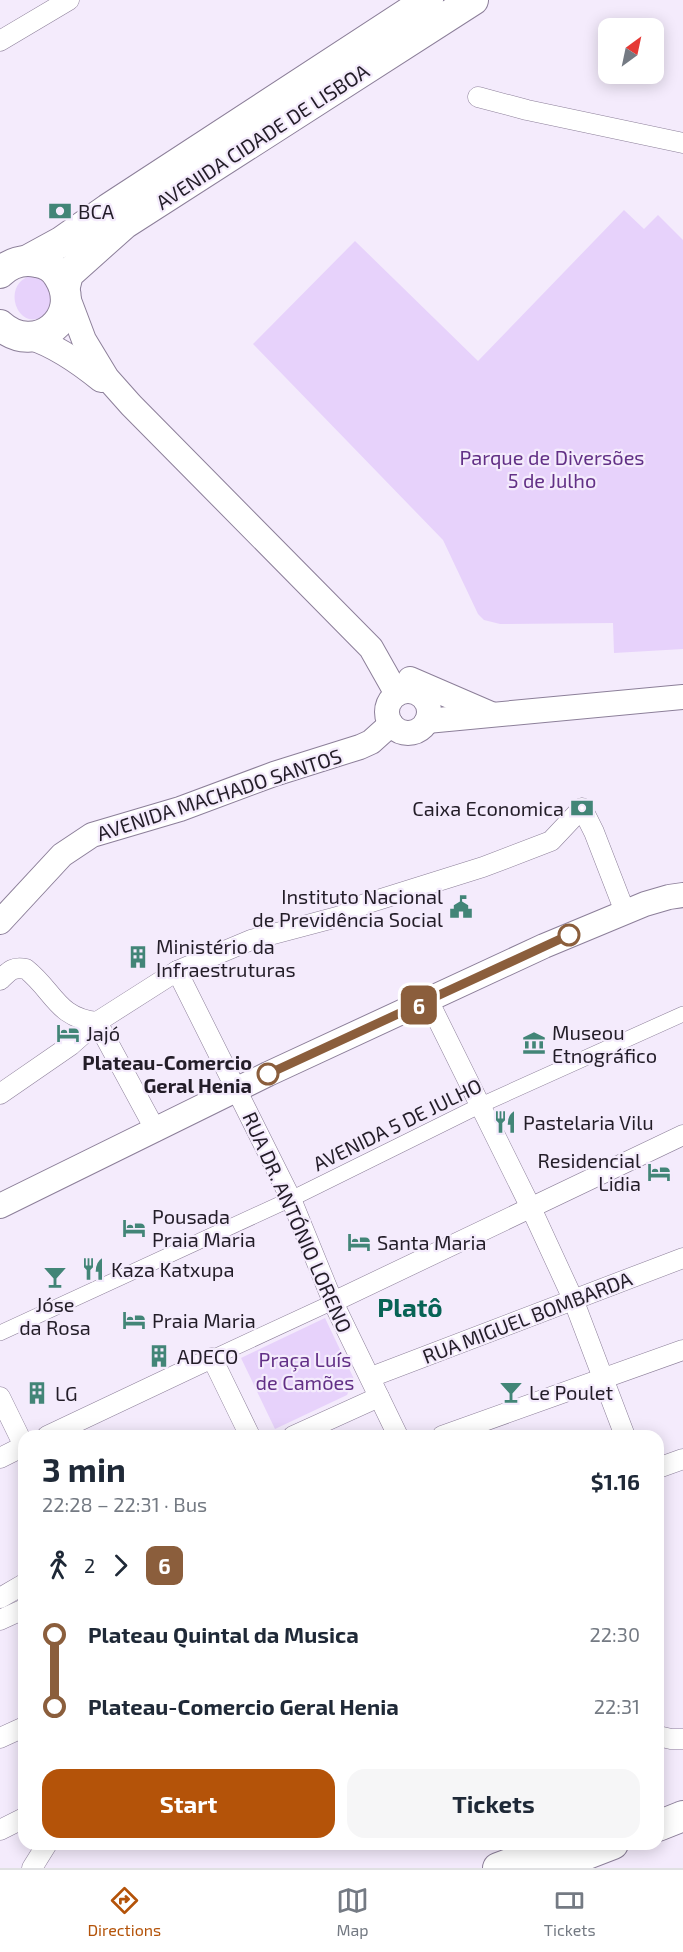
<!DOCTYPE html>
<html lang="en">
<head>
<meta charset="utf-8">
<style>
	:root { --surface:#fff; --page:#f6f6f7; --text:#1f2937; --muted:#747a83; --line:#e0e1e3; --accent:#b45309 }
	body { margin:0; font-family:"Exo 2",sans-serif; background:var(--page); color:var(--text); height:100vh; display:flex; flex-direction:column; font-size:22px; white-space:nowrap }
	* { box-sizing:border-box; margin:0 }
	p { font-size:20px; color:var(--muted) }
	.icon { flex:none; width:33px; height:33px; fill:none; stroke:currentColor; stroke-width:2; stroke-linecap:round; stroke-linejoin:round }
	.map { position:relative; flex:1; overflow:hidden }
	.panel { position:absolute; left:18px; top:1430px; width:646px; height:420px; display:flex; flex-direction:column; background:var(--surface); border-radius:18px; box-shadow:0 3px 15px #0003 }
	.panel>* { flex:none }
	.badge { padding:0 12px; border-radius:9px; font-size:21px; line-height:39px }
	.needle { width:39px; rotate:33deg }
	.fabs { position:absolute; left:598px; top:18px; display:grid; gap:12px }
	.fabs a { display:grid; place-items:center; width:66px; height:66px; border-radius:12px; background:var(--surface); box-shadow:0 3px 15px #0003; font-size:30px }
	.map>.badge { position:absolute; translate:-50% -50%; box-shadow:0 0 0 3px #fff }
	.legs { display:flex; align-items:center; gap:9px; height:66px; padding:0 24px; font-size:20px }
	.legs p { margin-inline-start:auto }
	.summary { display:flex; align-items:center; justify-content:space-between; height:102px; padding:0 24px }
	h1 { font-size:33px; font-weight:700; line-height:45px }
	.cta { display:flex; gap:12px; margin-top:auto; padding:12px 24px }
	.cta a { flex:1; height:69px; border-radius:18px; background:var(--accent); color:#fff; font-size:24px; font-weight:700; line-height:69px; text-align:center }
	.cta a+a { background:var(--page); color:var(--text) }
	ul { padding:0 24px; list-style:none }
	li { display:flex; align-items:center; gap:21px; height:72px; font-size:22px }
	li i { display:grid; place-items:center; width:9px; height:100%; margin:0 8px; background:currentColor }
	li i::after { content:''; width:15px; height:15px; margin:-8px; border:4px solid; border-radius:50%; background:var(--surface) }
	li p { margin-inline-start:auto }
	li:first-child i { background:linear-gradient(#0000 50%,currentColor 0) }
	li:last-child i { background:linear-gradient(currentColor 50%,#0000 0) }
	.menu { display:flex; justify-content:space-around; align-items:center; height:84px; border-top:2px solid var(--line); background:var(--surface); font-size:16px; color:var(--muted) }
	.menu a { display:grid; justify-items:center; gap:3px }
	.menu .on { color:var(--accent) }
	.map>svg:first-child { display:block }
	.green { fill:#e7d2fb }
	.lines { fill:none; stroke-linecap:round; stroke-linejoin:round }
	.pedestrian-casing { stroke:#8c7f99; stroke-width:16 }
	.minor-casing { stroke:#8c7f99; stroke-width:21 }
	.tertiary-casing { stroke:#8c7f99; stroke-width:26 }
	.primary-casing { stroke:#8c7f99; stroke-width:32 }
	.pedestrian { stroke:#fff; stroke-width:15 }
	.minor { stroke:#fff; stroke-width:20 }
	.tertiary { stroke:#fff; stroke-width:24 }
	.primary { stroke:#fff; stroke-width:30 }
	.line-1-casing { stroke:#fff; stroke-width:14 }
	.line-1 { stroke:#8b5e3c; stroke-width:9 }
	.stop-1-dot { fill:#fff; stroke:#8b5e3c; stroke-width:3 }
	.labels { text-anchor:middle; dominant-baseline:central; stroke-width:4.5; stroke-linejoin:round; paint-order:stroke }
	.street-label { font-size:20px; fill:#231d28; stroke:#f4ebfc }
	.poi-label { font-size:20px; fill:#231d28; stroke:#f4ebfc; text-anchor:start }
	.park-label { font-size:20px; fill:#623086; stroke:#f4ebfc }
	.stop-label { font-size:20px; font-weight:bold; fill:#231d28; stroke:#f4ebfc; text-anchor:end }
	.district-label { font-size:26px; font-weight:bold; fill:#076355; stroke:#f4ebfc }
</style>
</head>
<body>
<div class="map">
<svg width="683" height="1868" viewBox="0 0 683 1868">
	<rect width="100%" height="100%" fill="#f4ebfc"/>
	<!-- green -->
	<g class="green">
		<path d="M624 210 644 229 658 215 683 240V649L614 653 613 623 500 624 484 620 478 614 443 540 253 344 355 241 478 361Z"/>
		<path d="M34 275 47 281 52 306C49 310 46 315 42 317 16 331 0 281 34 275Z"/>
		<path d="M325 1318 354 1379 347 1395 275 1429 241 1358Z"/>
	</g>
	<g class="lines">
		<!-- pedestrian casing -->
		<g class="pedestrian-casing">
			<g id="pedestrian">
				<path d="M0 1333 291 1199 481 1105 683 1014"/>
				<path d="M212 1358 333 1302"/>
			</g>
		</g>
		<!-- minor casing -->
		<g class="minor-casing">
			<g id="minor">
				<path d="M0 41 69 0"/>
				<path d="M478 97 527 110 683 143"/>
				<path d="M177 971 291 1199 333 1302 398 1436"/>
				<path d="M0 980C9 971 13 966 26 969 54 991 57 1018 97 1022"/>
				<path d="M428 1000 531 1208 573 1299 625 1436"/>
				<path d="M97 1022 156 1131"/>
				<path d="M0 1094 71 1045 97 1022 177 971 251 940 341 916 365 904 483 867 551 841 582 808 594 832 625 912"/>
				<path d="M333 1302 683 1135"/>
				<path d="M371 1377 683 1258"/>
				<path d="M0 1397 24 1446"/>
				<path d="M47 1436 212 1358 250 1436"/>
				<path d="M293 1436 379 1397"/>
				<path d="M442 1436 683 1350"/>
				<path d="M0 1458 24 1446"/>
				<path d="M658 1468 683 1459"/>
				<path d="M0 1598 24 1584"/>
				<path d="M0 1620 24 1609"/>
				<path d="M658 1736 671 1739H683"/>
				<path d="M0 1738 24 1727"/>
				<path d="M0 1830 24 1818"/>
				<path d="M32 1868 47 1844"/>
			</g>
		</g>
		<!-- tertiary casing -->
		<g class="tertiary-casing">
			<g id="tertiary">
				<path d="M67 295 84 340 107 378 131 405 371 648 397 694"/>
				<path d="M29 337C56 346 79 362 101 380"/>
				<path d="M410 679 491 714"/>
				<circle cx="408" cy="712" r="21"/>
				<path d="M427 721 683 697"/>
				<path d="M0 922 62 855 92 835 180 809 274 774 360 747 371 742 391 724"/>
				<path d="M0 1206 268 1074 544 946 645 904 669 897 683 895"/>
			</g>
		</g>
		<!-- primary casing -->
		<g class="primary-casing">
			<g id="primary">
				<path d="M28 260 61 242 108 209 428 0"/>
				<path d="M0 273C11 262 23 259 37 262 46 263 55 269 59 277 84 318 35 357 0 325"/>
				<path d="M65 286 68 274 124 224 473 0"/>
				<path d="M658 1826 683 1816"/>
				<path d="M498 1868 562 1844"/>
				<path d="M551 1868 613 1844"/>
			</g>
		</g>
		<!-- pedestrian -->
		<use href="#pedestrian" class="pedestrian"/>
		<!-- minor -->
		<use href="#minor" class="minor"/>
		<!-- tertiary -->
		<use href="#tertiary" class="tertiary"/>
		<!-- primary -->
		<use href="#primary" class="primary"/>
	</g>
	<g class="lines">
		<!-- line-1 casing -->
		<g class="line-1-casing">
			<path id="line-1" d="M268 1074 569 935"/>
		</g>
		<!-- line-1 -->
		<use href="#line-1" class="line-1"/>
	</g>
	<!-- icons -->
	<defs>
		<g id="bank-bare" transform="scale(1.8)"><path d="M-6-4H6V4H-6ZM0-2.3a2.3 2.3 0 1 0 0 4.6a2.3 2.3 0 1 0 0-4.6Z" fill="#428577" stroke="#f4ebfc" stroke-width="2.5" paint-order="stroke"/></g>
		<g id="civic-bare" transform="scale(1.8)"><path d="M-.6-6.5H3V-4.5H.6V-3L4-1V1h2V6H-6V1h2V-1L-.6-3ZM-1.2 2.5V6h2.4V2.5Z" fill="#428577" stroke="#f4ebfc" stroke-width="2.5" paint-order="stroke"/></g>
		<g id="building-bare" transform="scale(1.8)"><path d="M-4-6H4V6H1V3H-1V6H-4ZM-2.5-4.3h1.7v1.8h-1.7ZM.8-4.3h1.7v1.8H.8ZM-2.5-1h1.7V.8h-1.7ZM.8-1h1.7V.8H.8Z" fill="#428577" stroke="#f4ebfc" stroke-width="2.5" paint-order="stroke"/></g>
		<g id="hotel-bare" transform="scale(1.8)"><path d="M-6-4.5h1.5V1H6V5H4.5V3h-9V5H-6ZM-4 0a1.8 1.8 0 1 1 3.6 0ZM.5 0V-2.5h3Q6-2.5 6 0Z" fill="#428577" stroke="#f4ebfc" stroke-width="2.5" paint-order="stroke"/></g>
		<g id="museum-bare" transform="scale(1.8)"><path d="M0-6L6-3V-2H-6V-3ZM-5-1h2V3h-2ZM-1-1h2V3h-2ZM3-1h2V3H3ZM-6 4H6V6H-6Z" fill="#428577" stroke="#f4ebfc" stroke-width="2.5" paint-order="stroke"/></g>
		<g id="restaurant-bare" transform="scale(1.8)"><path d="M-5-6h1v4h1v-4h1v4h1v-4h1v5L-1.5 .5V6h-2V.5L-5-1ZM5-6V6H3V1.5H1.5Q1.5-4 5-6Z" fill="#428577" stroke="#f4ebfc" stroke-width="2.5" paint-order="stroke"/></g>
		<g id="bar-bare" transform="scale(1.8)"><path d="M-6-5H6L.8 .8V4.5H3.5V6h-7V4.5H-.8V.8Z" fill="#428577" stroke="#f4ebfc" stroke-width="2.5" paint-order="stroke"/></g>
	</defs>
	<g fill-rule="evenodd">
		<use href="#bank-bare" x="60" y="211"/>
		<use href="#bank-bare" x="582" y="808"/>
		<use href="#civic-bare" x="461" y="907"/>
		<use href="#building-bare" x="138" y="957"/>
		<use href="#hotel-bare" x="68" y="1033"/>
		<use href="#museum-bare" x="534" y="1043"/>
		<use href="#restaurant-bare" x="505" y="1122"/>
		<use href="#hotel-bare" x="659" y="1172"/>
		<use href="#hotel-bare" x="134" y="1228"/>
		<use href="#hotel-bare" x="359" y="1242"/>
		<use href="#restaurant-bare" x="93" y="1269"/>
		<use href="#bar-bare" x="55" y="1277"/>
		<use href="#hotel-bare" x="134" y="1320"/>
		<use href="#building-bare" x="159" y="1356"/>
		<use href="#bar-bare" x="511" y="1392"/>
		<use href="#building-bare" x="37" y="1393"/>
	</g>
	<!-- markers -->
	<g class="stop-1-dot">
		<circle cx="569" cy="935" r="10"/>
		<circle cx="268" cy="1074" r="10"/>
	</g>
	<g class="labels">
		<!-- street labels -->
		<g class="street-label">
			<text transform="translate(262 136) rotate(-33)">AVENIDA CIDADE DE LISBOA</text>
			<text transform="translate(219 794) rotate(-18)">AVENIDA MACHADO SANTOS</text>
			<text transform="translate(397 1124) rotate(-26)">AVENIDA 5 DE JULHO</text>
			<text transform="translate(298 1222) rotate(66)">RUA DR. ANTÓNIO LORENO</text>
			<text transform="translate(527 1317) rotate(-21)">RUA MIGUEL BOMBARDA</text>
		</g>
		<!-- poi labels -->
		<g class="poi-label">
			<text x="78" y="211">BCA</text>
			<text x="564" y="808" text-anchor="end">Caixa Economica</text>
			<text x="443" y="896" text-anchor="end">Instituto Nacional<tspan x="443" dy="23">de Previdência Social</tspan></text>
			<text x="156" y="946">Ministério da<tspan x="156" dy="23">Infraestruturas</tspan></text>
			<text x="552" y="1032">Museou<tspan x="552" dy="23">Etnográfico</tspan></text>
			<text x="86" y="1033">Jajó</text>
			<text x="523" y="1122">Pastelaria Vilu</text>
			<text x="641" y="1160" text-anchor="end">Residencial<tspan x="641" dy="23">Lidia</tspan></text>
			<text x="152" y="1216">Pousada<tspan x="152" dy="23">Praia Maria</tspan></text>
			<text x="377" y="1242">Santa Maria</text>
			<text x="111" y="1269">Kaza Katxupa</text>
			<text x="55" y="1304" text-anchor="middle">Jóse<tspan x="55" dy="23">da Rosa</tspan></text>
			<text x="152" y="1320">Praia Maria</text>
			<text x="177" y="1356">ADECO</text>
			<text x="529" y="1392">Le Poulet</text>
			<text x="55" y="1393">LG</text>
		</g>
		<!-- park labels -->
		<g class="park-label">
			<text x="552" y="457">Parque de Diversões<tspan x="552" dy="23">5 de Julho</tspan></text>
			<text x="305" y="1359">Praça Luís<tspan x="305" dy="23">de Camões</tspan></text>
		</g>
		<!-- stop labels -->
		<g class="stop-label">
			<text x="252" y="1062">Plateau-Comercio<tspan x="252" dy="23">Geral Henia</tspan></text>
		</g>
		<!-- district labels -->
		<g class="district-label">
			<text x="410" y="1306">Platô</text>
		</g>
	</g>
</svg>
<div class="fabs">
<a><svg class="needle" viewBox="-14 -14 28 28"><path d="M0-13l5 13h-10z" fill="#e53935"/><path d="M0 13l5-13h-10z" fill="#747a83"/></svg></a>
</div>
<b class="badge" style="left:419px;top:1005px;background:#8b5e3c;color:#fff">6</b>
<section class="panel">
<div class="summary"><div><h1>3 min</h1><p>22:28 – 22:31 · Bus</p></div><b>$1.16</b></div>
<div class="legs"><svg class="icon" aria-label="walk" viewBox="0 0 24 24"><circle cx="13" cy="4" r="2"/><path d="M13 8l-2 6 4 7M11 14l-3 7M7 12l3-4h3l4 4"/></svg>2<svg class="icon" aria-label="forward" viewBox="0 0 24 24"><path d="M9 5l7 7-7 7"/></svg><b class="badge" style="background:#8b5e3c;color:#fff">6</b></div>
<ul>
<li><i style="color:#8b5e3c"></i><b>Plateau Quintal da Musica</b><p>22:30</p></li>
<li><i style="color:#8b5e3c"></i><b>Plateau-Comercio Geral Henia</b><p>22:31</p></li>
</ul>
<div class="cta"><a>Start</a><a>Tickets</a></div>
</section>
</div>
<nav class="menu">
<a class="on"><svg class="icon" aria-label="directions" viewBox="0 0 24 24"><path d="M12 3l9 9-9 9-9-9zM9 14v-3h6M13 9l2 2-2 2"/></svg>Directions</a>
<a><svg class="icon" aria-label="map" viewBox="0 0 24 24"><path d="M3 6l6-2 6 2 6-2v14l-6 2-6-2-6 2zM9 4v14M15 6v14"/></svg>Map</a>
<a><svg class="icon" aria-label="tickets" viewBox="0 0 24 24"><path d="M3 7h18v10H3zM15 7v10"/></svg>Tickets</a>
</nav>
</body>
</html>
